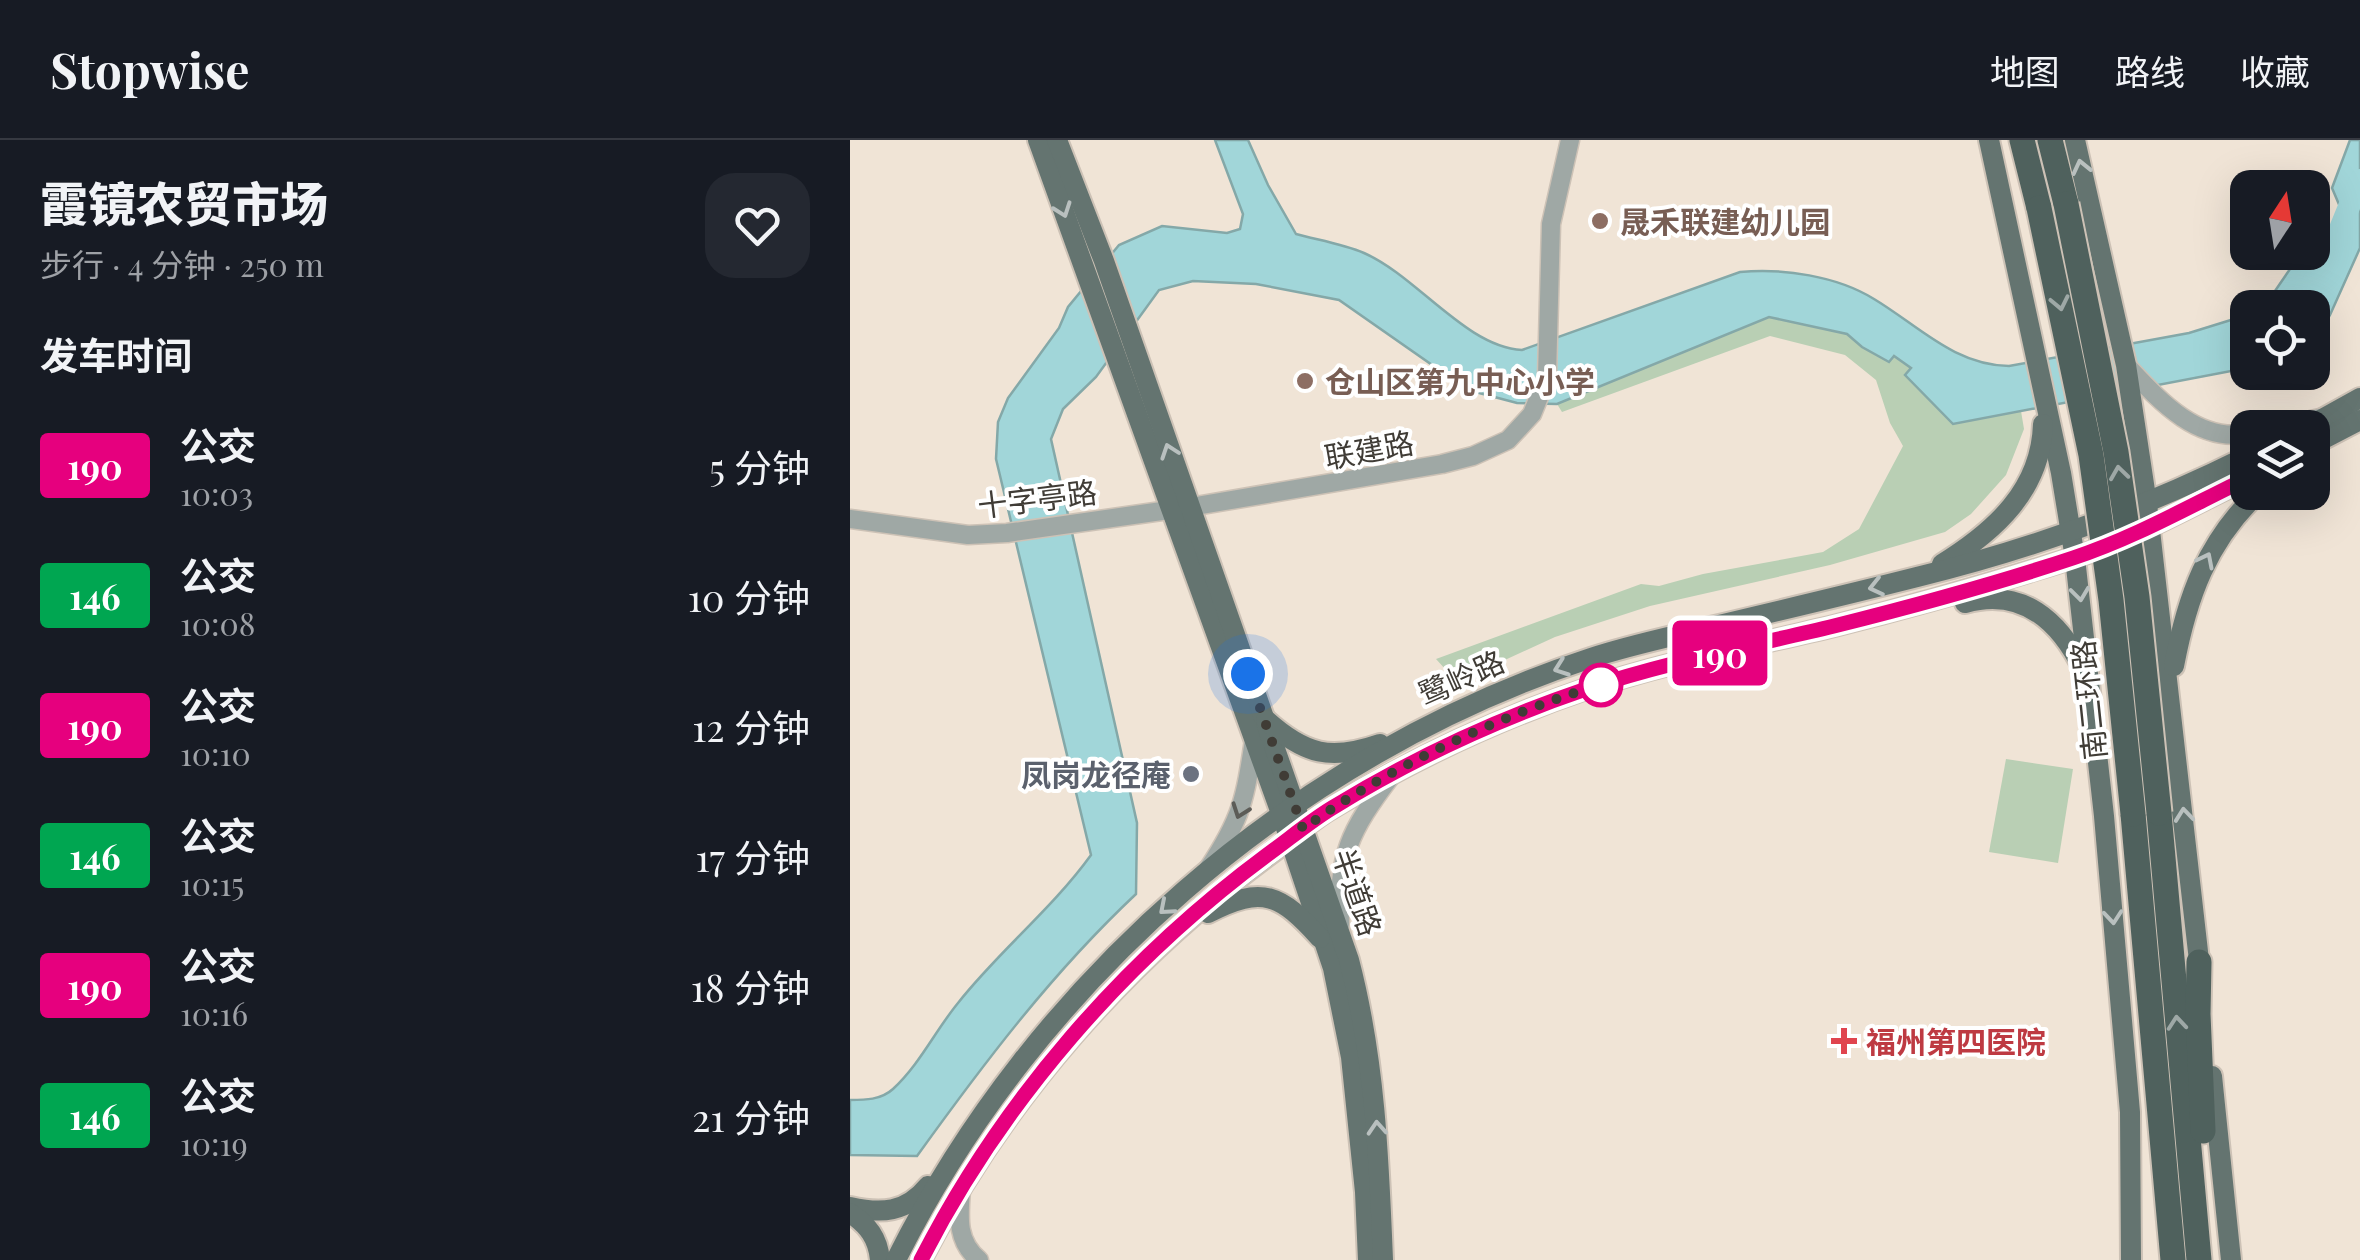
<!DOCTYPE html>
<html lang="zh">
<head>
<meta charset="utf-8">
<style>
	:root { --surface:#171b24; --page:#242831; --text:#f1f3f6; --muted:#9ea1a6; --line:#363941 }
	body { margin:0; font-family:"Playfair Display","Noto Sans SC",serif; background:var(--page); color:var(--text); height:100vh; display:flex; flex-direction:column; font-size:38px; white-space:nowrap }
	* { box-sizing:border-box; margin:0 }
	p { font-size:32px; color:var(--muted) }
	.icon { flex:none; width:55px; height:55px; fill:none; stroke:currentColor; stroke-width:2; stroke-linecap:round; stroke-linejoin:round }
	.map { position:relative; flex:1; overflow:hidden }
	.details { display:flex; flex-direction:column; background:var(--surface); width:850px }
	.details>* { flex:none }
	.badge { padding:0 20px; border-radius:8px; font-size:35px; line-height:65px }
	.needle { width:65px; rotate:12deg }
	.tools { position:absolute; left:1380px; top:30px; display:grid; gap:20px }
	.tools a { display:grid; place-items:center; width:100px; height:100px; border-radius:20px; background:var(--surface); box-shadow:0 10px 40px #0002; font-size:50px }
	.you { position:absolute; width:50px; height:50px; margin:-25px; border:8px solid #fff; border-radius:50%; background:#1a73e8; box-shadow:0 0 0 15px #1a73e833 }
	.map>.badge { position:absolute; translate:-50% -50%; box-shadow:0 0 0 5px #fff }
	h2 { padding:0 40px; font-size:38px; line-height:90px }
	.round { display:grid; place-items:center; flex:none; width:105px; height:105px; border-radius:30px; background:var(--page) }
	.summary { display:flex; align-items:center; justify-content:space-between; height:170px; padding:0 40px }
	h1 { font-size:48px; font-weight:800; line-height:75px }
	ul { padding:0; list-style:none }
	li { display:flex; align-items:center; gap:30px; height:130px; padding:0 40px }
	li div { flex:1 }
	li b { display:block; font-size:38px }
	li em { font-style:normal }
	li .badge { min-width:110px; font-weight:700; text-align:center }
	header { display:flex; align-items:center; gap:60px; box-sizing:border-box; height:140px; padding:0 50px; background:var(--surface); border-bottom:2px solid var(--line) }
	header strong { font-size:48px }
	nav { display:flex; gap:55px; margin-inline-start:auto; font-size:35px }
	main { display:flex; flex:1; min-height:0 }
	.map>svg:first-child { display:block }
	.green { fill:#b9cfb4 }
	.water { fill:#a1d6d9; stroke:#84a8a8; stroke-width:2.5 }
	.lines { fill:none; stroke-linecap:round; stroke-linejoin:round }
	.river { stroke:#a1d6d9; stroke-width:22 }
	.minor-casing { stroke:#cdc2b6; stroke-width:21 }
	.major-casing { stroke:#cdc2b6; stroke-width:24 }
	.highway-casing { stroke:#cdc2b6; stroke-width:29 }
	.minor { stroke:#9fa8a5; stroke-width:18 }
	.major { stroke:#647470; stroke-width:20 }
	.highway { stroke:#4f615d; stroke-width:25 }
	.highway-bridge-casing { stroke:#cdc2b6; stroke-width:29; stroke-linecap:butt }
	.highway-bridge { stroke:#4f615d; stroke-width:25 }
	.oneway { stroke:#b9c0bf }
	.oneway2 { stroke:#9ea8a6 }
	.oneway3 { stroke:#5c5c57 }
	.line-casing { stroke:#fff; stroke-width:22 }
	.line { stroke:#e6007e; stroke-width:15 }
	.walk { stroke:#403c36; stroke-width:10; stroke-dasharray:0 18 }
	.education-dot { fill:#8d6e63; stroke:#fff; stroke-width:4 }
	.stop-dot { fill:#fff; stroke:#e6007e; stroke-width:5 }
	.worship-dot { fill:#6b7280; stroke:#fff; stroke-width:4 }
	.health-dot { fill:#e0444e; stroke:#fff; stroke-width:4 }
	.labels { text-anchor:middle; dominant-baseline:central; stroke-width:8; stroke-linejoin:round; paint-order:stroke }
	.education-label { font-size:30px; font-weight:bold; fill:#785e54; stroke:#fff; text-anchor:start }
	.street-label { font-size:30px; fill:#403c36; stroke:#fff }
	.worship-label { font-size:30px; font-weight:bold; fill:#5b616d; stroke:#fff; text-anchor:end }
	.health-label { font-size:30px; font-weight:bold; fill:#be3a42; stroke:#fff; text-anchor:start }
</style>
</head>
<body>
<header>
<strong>Stopwise</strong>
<nav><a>地图</a><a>路线</a><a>收藏</a></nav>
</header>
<main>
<section class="details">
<div class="summary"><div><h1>霞镜农贸市场</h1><p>步行 · 4 分钟 · 250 m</p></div><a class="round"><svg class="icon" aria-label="heart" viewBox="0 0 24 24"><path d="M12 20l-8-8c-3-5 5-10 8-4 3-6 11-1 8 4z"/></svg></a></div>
<h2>发车时间</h2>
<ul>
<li><span class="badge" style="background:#e6007e;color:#fff">190</span><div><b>公交</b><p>10:03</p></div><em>5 分钟</em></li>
<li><span class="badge" style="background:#00a651;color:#fff">146</span><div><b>公交</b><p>10:08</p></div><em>10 分钟</em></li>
<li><span class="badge" style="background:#e6007e;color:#fff">190</span><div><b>公交</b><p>10:10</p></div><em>12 分钟</em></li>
<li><span class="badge" style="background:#00a651;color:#fff">146</span><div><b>公交</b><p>10:15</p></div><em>17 分钟</em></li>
<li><span class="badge" style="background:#e6007e;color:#fff">190</span><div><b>公交</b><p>10:16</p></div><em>18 分钟</em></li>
<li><span class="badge" style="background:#00a651;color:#fff">146</span><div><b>公交</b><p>10:19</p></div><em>21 分钟</em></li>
</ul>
</section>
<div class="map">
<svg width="1510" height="1120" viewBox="0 0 1510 1120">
	<rect width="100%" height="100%" fill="#f0e4d6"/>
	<!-- green -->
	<g class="green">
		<path d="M918 177 997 194 1012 207 1039 222 1043 216 1061 228 1056 234 1103 284 1171 271 1174 289 1156 335 1121 374 1095 392 980 425 800 466 705 497 607 542 586 519 791 444 809 446 853 434 973 412 1009 389 1053 306 1040 283 1026 240 995 215 920 196 712 272 707 264Z"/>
		<path d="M1156 619 1223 629 1208 723 1139 712Z"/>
	</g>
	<!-- water -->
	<g class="water">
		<path d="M365 0H398L418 45 446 94C468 100 493 104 514 113 567 136 616 207 672 210L890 132C933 128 987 136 1024 159 1069 186 1104 225 1159 226L1339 193 1397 175V228L1103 284 1055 235 1061 228 1044 216 1039 222 1012 207 997 194 919 177 707 264 667 263 618 250 489 160 406 144 343 141 309 150 246 237 213 269 201 299 287 683 286 754C202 833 134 923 67 1016L0 1015V960C15 960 31 960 43 949 70 924 85 891 108 863 149 811 202 769 241 715L146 319 148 282 158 258 209 188 218 167 269 105 312 86 377 93 390 89 393 74Z"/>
		<path d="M1500 0H1510V108L1480 175 1471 190 1463 195 1462 168 1414 167 1451 113 1492 106 1499 88 1482 48Z"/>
	</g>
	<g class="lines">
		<!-- river -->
		<path class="river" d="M1445 168 1476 123 1510 40"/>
		<!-- minor casing -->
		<g class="minor-casing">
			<g id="minor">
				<path d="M1276 225C1307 258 1347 304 1398 293"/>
				<path d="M1424 288 1470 278"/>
				<path d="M0 379 118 395 157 393 340 367 592 324 623 316 658 300 682 274 697 237 701 84 720 0"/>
				<path d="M358 729C392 678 395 659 404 600"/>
				<path d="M490 785C488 714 499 692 541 636"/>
				<path d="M111 1049C109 1077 106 1101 129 1120"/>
			</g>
		</g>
		<!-- major casing -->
		<g class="major-casing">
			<g id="major">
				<path d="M188 0 432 676 483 828 501 917 515 1052 518 1120"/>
				<path d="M207 0 254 121 499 820C525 919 529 1018 533 1120"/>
				<path d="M1139 0 1211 333 1225 418 1254 676 1280 972 1281 1120"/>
				<path d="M1225 0 1276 225 1297 364 1351 838"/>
				<path d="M1456 288 1510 258"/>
				<path d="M1462 305 1510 280"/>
				<path d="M1092 424C1145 391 1191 350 1193 284"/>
				<path d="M1115 463C1172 447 1209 480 1233 529"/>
				<path d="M1324 526C1337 457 1357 401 1409 352"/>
				<path d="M416 580C455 615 481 621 530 604"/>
				<path d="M358 773C413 745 430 754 470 798"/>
				<path d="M1362 936 1381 1120"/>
				<path d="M0 1067C31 1074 56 1073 78 1046"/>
				<path d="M0 1073C18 1085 28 1098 30 1120"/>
				<path d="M46 1120C185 841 444 615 741 518 777 506 815 498 852 489 924 472 996 455 1067 437 1182 409 1292 369 1398 316"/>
				<path d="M71 1120C153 958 278 818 424 711 443 697 461 680 482 668 561 620 648 579 736 549 816 522 901 506 984 486 1064 466 1144 443 1223 418 1284 398 1340 366 1398 338"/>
			</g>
		</g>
		<!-- highway casing -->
		<g class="highway-casing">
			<g id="highway">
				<path d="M1172 0 1189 68"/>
				<path d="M1200 0 1216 64"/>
				<path d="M1309 673 1349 1120"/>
				<path d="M1283 674 1323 1120"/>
				<path d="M1349 822 1348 874 1353 991"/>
			</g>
		</g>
		<!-- minor -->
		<use href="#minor" class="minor"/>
		<!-- major -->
		<use href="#major" class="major"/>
		<!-- highway -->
		<use href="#highway" class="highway"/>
		<!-- highway-bridge casing -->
		<g class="highway-bridge-casing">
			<g id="highway-bridge">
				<path d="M1216 64 1266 312 1287 457 1309 673"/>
				<path d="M1189 68 1241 315 1261 460 1283 674"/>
			</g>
		</g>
		<!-- highway-bridge -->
		<use href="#highway-bridge" class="highway-bridge"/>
	</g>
	<!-- one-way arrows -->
	<defs><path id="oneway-chevron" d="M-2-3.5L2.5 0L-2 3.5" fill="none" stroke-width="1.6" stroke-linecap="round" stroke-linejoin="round" transform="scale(2.5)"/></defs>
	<g class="oneway">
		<use href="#oneway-chevron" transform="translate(1231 27) rotate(-103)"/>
		<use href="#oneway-chevron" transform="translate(213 70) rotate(70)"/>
		<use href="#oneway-chevron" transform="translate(319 311) rotate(-109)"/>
		<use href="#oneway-chevron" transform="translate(1356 420) rotate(-63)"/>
		<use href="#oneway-chevron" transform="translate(1026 447) rotate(167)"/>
		<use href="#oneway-chevron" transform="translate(1230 454) rotate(83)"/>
		<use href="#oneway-chevron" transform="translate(711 528) rotate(160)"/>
		<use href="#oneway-chevron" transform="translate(1334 675) rotate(-96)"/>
		<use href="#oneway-chevron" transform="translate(316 768) rotate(139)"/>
		<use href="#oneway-chevron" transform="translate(1263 777) rotate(85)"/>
		<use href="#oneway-chevron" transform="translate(527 988) rotate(-94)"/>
	</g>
	<g class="oneway2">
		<use href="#oneway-chevron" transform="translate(1210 163) rotate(78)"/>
		<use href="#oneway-chevron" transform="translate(1269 333) rotate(-98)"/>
		<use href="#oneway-chevron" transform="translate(1327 883) rotate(-95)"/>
	</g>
	<use class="oneway3" href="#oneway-chevron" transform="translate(390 671) rotate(110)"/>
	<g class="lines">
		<!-- line casing -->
		<g class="line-casing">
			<path id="line" d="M71 1120C152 961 274 821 417 715 438 700 459 682 482 668 560 620 648 579 736 549 817 522 901 506 984 486 1064 466 1145 444 1223 418 1284 398 1340 366 1398 338"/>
		</g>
		<!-- line -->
		<use href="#line" class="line"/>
		<!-- walk -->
		<path class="walk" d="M398 534 453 689C531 631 658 571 751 545"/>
	</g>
	<!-- markers -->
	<g class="education-dot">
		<circle cx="750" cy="81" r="10"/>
		<circle cx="455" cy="241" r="10"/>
	</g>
	<circle class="stop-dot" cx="751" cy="545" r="20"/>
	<circle class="worship-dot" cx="341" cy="634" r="10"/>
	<path class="health-dot" d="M989 886h10v10h10v10h-10v10h-10v-10h-10v-10h10z"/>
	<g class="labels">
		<!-- education labels -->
		<g class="education-label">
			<text x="770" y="81">晟禾联建幼儿园</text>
			<text x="475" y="241">仓山区第九中心小学</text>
		</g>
		<!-- street labels -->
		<g class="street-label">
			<text transform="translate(519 309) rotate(-10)">联建路</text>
			<text transform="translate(187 358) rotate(-7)">十字亭路</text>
			<text transform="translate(611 537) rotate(-24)">鹭岭路</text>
			<text transform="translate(1238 560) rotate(-96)">南二环路</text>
			<text transform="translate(508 752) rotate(71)">半道路</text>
		</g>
		<!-- worship labels -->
		<g class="worship-label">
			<text x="321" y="634">凤岗龙径庵</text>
		</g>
		<!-- health labels -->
		<g class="health-label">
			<text x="1016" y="901">福州第四医院</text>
		</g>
	</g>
</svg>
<div class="tools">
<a><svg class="needle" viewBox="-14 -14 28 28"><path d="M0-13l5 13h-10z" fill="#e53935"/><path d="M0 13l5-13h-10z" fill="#9ea1a6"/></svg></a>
<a><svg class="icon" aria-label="locate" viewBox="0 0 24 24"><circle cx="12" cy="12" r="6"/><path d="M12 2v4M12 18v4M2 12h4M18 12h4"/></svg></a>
<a><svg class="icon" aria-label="layers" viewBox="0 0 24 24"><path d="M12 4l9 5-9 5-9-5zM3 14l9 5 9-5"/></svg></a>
</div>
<div class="you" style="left:398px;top:534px"></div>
<b class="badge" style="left:870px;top:513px;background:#e6007e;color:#fff">190</b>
</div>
</main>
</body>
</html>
